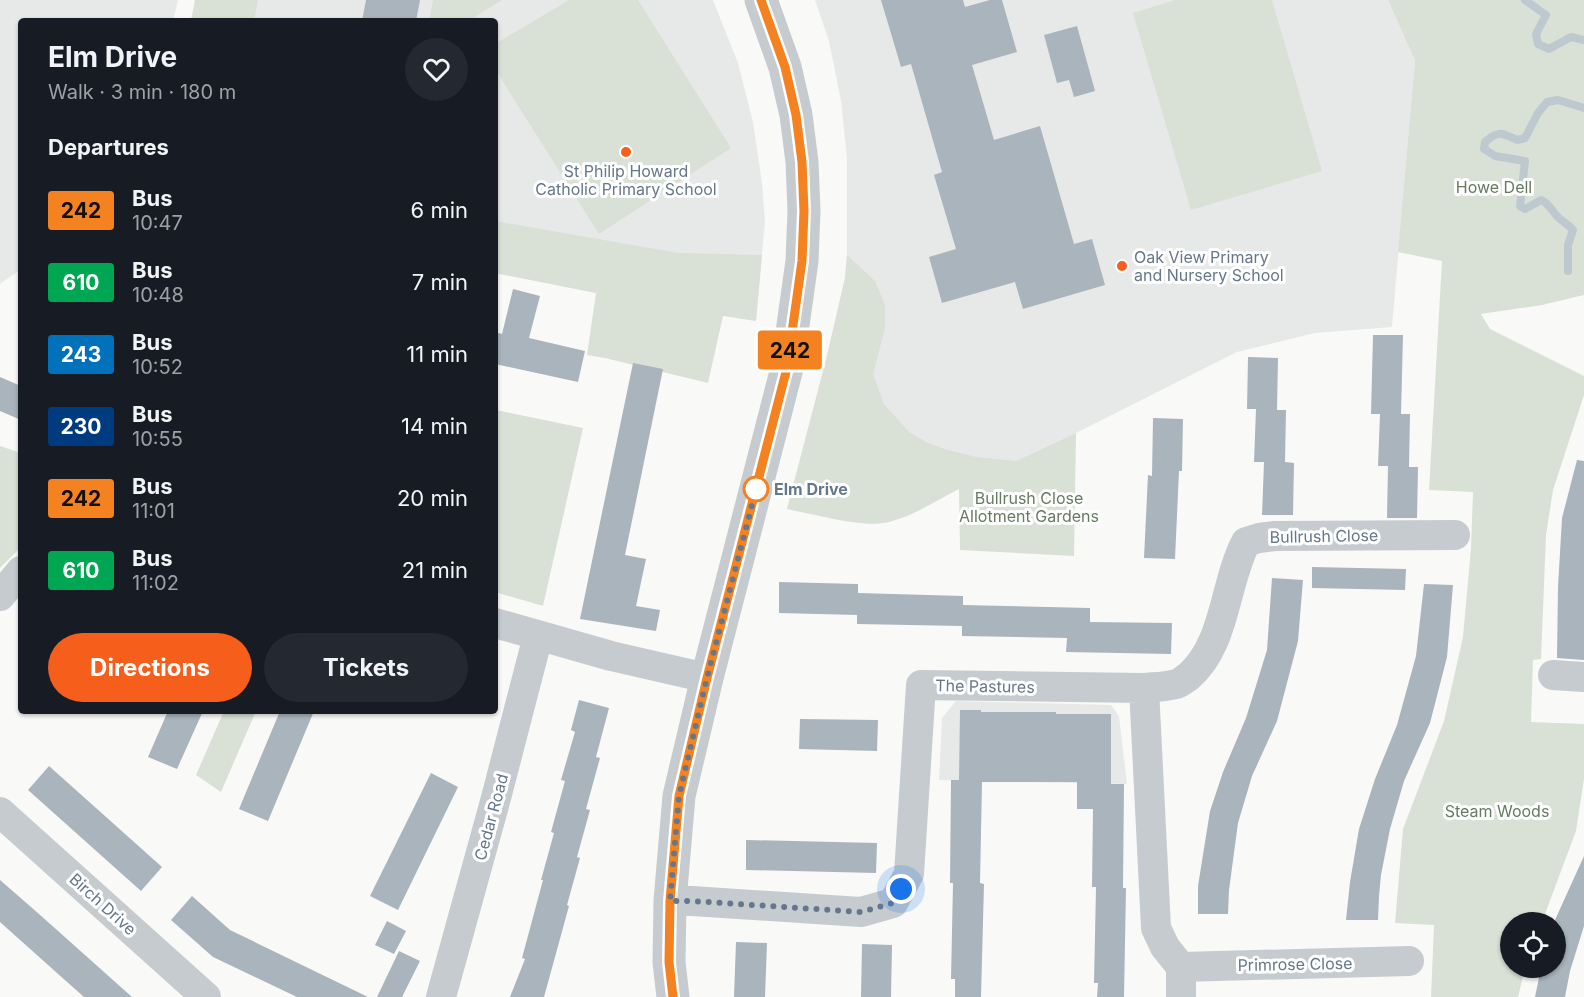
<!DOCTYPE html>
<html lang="en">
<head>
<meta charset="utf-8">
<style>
	:root { --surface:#171b24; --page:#242831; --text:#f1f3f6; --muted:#9ea1a6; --accent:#f55e1b }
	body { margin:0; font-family:Inter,sans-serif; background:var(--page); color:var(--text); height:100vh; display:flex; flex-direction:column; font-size:22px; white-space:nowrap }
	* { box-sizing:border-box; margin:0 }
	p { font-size:20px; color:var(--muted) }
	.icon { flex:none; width:33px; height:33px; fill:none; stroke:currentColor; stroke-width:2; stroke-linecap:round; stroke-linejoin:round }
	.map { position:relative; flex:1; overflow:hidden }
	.details { position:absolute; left:18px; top:18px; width:480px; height:696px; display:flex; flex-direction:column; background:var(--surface); border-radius:6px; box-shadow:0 2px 4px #0004 }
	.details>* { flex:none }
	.badge { padding:0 12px; border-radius:4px; font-size:21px; line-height:39px }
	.tools { position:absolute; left:1500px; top:912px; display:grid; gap:12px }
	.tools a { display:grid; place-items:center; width:66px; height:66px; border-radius:50%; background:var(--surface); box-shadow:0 2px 4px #0004; font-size:30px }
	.you { position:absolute; width:30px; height:30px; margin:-15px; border:4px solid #fff; border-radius:50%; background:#1a73e8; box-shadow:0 0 0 9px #1a73e833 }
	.map>.badge { position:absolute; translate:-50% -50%; box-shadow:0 0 0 3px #fff }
	h2 { padding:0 30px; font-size:22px; line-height:54px }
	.round { display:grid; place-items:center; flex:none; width:63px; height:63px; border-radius:32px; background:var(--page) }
	.overview { display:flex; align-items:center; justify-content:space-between; height:102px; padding:0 30px }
	h1 { font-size:28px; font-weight:700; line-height:45px }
	.button { display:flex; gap:12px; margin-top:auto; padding:12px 30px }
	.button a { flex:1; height:69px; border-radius:36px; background:var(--accent); color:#fff; font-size:24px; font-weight:700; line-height:69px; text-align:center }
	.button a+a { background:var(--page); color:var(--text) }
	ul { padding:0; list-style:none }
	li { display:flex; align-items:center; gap:18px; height:72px; padding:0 30px }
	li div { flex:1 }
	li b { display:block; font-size:22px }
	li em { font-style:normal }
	li .badge { min-width:66px; font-weight:700; text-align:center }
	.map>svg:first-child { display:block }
	.built { fill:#e7e9e8 }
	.green { fill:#d9e0d6 }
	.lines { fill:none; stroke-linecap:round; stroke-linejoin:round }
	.stream { stroke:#bdc9cf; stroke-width:8 }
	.building { fill:#aab4bc }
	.minor { stroke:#c6cbcf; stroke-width:30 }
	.tertiary { stroke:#c6cbcf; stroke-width:33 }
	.line-casing { stroke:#fff; stroke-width:14 }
	.line { stroke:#f58220; stroke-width:9 }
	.walk { stroke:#65788b; stroke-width:6; stroke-dasharray:0 10.8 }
	.poi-dot { fill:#f55e1b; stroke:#fff; stroke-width:2 }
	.stop-dot { fill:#fff; stroke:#f58220; stroke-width:3 }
	.labels { text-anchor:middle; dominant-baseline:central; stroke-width:6; stroke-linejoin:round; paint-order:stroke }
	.poi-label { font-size:16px; fill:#65788b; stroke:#fff }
	.park-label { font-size:16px; fill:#657c61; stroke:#fff }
	.stop-label { font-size:16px; font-weight:bold; fill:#65788b; stroke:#fff; text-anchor:start }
	.street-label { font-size:16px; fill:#65788b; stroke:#fff }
</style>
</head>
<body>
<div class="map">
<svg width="1584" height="997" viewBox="0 0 1584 997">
	<rect width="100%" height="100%" fill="#f9faf7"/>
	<!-- built -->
	<g class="built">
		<path d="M0 0H178L173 21H21V269L0 284Z"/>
		<path d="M195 0H713L738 63 753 122 762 183 765 221 756 321 596 293 495 273V21H191Z"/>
		<path d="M815 0H1388L1415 59 1392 327 1315 333 1237 352 1076 433 960 488 909 515 882 523 853 522 787 509 827 356 845 278 847 255V158L841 101 829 41Z"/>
		<path d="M956 701 1111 705 1119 716 1127 784 939 780 942 718Z"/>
	</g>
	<!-- green -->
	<g class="green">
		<path d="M195 0H258L254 21H191Z"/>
		<path d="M433 0H502L476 16 475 21H429Z"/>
		<path d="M569 0H638L731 148 599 234 495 69V44Z"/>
		<path d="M1175 0H1272L1322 171 1191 210 1133 13Z"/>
		<path d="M1388 0H1584V295L1542 305 1481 314 1490 329 1584 376V395L1553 490 1546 535 1541 659 1533 660 1531 722 1584 724V779L1576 831 1542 922H1510V968H1525L1518 997H1431L1434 925 1395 923 1403 829 1444 721 1463 637 1471 548 1473 492 1429 490 1442 261 1398 252 1415 60Z"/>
		<path d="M495 221 678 253 762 255 756 321 723 316 708 383 605 358 587 355 596 293 495 273Z"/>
		<path d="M847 255 875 281 885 305V328L873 374 884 404 909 432 928 443 945 449 976 457 1016 461 1076 433 1074 556 960 550 959 489C935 501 911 518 884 523 859 527 813 514 787 509L827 356 845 278Z"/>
		<path d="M496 410 583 428 543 606 495 592Z"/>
		<path d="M0 446 21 453V547L0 568Z"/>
		<path d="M224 711H256L221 792 196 775Z"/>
	</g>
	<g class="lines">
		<!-- stream -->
		<g class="stream">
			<path d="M1525 0 1546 15 1536 34 1538 44 1549 49 1571 37 1584 40"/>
			<path d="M1568 271V245L1573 230C1569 225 1565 223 1560 219 1553 213 1550 204 1541 200L1525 209 1520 206 1525 161 1495 156 1484 149 1485 142C1498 130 1502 133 1517 140L1525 138 1538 113 1547 102 1558 100 1584 108"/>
		</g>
	</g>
	<!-- building -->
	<g class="building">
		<path d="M366 0H420L416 21H362Z"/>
		<path d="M881 0H963L965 7 990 0H1002L1017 52 972 65 994 140 1040 126 1074 244 1092 239 1105 285 1023 309 1015 282 942 303 929 257 956 249 934 175 942 172 911 64 901 67Z"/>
		<path d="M1077 26 1095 91 1074 97 1069 80 1057 83 1044 35Z"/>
		<path d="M513 289 540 296 529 338 585 351 578 382 495 364V332L502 334Z"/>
		<path d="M1373 335H1403L1401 414H1410L1409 467H1418L1417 518H1387L1388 466H1378L1380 414H1371Z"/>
		<path d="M1248 357 1278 358 1277 410H1286L1285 462 1294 463 1293 515H1262L1264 462H1254L1256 409H1247Z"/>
		<path d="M633 363 663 369 625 555 646 559 636 606 660 610 656 631 580 619Z"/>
		<path d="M0 377 21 386V420L0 411Z"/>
		<path d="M1153 418 1183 419 1182 471H1179L1175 559 1144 558 1148 475 1152 476Z"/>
		<path d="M1577 460 1584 461V660L1557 658 1558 587 1562 518Z"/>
		<path d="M1312 567 1406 569 1405 590 1312 588Z"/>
		<path d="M1272 578 1303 580 1298 641 1277 721 1252 776 1238 823 1229 890 1228 914H1198V886L1210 811 1223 772 1246 718 1267 650Z"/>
		<path d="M779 582 858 584V593L963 596V605L1090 608V622L1172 623 1171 654 1066 652 1067 638 962 636V626L857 624V615L779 613Z"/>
		<path d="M1424 584 1453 585 1447 657 1430 723 1404 781 1390 829 1381 875 1379 896 1378 920H1346L1350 882 1359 829 1375 779 1397 725 1416 656Z"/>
		<path d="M579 700 609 708 596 757 600 758 586 809 590 810 577 857 580 858 567 905 569 906 544 997H510L525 959 522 958 543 880H541L554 833 551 832 565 781 561 780 575 732 571 730Z"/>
		<path d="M960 710H981V712H1056V714H1111V784H1124L1123 888H1126L1124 997H1097L1098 983H1094L1096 887H1092L1093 809H1077V782H982L980 883 984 884 981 997H955V979H951L953 883H950L951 780H959Z"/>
		<path d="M168 711H203L177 769 148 757Z"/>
		<path d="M280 711H314L268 821 239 809Z"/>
		<path d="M800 719 878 720 877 751 799 749Z"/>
		<path d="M49 766 162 867 141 891 28 790Z"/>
		<path d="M431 773 458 787 398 910 370 896Z"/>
		<path d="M746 840 877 843 876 873 746 870Z"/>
		<path d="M1584 856V926L1570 971 1565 997H1535L1541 968H1556L1555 920Z"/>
		<path d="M0 880 39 914 132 997H84L57 973 0 922Z"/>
		<path d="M192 896 230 930 368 997H297L213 957 171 920Z"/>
		<path d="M387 921 406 931 394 954 375 945Z"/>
		<path d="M736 942 767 943 765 997H734Z"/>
		<path d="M862 944 892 945 891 997H861Z"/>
		<path d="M399 951 420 961 402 997H377Z"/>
	</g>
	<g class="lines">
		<!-- minor -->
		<g class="minor">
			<path d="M0 596 21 571"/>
			<path d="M495 623 611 656 707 678"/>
			<path d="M1553 675 1584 677"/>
			<path d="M1144 688C1154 687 1166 687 1176 684 1181 683 1184 679 1188 677 1226 645 1224 584 1246 542L1259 538 1275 536 1455 535"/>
			<path d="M0 812 206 997"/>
			<path d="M670 901H692L861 912 893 903 909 874 921 685 1144 688 1156 928 1165 947 1181 967V997"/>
			<path d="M1181 967 1409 961"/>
			<path d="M441 997 496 798 538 636"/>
		</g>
		<!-- tertiary -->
		<path class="tertiary" d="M673 997 669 962 670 901 679 796 707 678 787 368 802 261 804 211 802 162 796 115 785 67 761 0"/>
	</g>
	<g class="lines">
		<!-- line casing -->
		<g class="line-casing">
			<path id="line" d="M673 997 669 962 670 901 679 796 707 678 787 368 802 261 804 211 802 162 796 115 785 67 761 0"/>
		</g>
		<!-- line -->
		<use href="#line" class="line"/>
		<!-- walk -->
		<path class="walk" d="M756 489 758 482 707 678 679 796 670 901H692L861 912 893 903 901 889"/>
	</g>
	<!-- markers -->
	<g class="poi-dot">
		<circle cx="626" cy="152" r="6"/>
		<circle cx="1122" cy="266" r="6"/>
	</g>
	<circle class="stop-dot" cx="756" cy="489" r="12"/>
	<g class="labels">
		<!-- poi labels -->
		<g class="poi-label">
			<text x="626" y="171">St Philip Howard<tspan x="626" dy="18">Catholic Primary School</tspan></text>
			<text x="1134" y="257" text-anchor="start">Oak View Primary<tspan x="1134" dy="18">and Nursery School</tspan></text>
		</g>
		<!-- park labels -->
		<g class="park-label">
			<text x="1494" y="187">Howe Dell</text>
			<text x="1029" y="498">Bullrush Close<tspan x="1029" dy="18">Allotment Gardens</tspan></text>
			<text x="1497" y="811">Steam Woods</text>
		</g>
		<!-- stop labels -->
		<g class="stop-label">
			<text x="774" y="489">Elm Drive</text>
		</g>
		<!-- street labels -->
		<g class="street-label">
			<text transform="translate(1324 536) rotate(-1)">Bullrush Close</text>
			<text transform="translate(985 686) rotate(1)">The Pastures</text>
			<text transform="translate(491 817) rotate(-75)">Cedar Road</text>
			<text transform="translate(103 904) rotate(42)">Birch Drive</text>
			<text transform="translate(1295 964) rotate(-1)">Primrose Close</text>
		</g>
	</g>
</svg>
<div class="tools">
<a><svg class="icon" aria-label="locate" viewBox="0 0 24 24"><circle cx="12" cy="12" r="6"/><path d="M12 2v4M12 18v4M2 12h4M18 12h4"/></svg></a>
</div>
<div class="you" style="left:901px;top:889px"></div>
<b class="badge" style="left:790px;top:350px;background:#f58220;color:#111">242</b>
<section class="details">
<div class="overview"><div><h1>Elm Drive</h1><p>Walk · 3 min · 180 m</p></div><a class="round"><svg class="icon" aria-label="heart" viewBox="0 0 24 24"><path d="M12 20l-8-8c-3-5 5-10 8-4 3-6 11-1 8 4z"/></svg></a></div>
<h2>Departures</h2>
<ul>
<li><span class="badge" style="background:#f58220;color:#111">242</span><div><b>Bus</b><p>10:47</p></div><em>6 min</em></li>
<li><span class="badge" style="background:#00a651;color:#fff">610</span><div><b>Bus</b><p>10:48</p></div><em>7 min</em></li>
<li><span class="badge" style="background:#0072bc;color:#fff">243</span><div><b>Bus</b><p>10:52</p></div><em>11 min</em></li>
<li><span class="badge" style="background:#003b80;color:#fff">230</span><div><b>Bus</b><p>10:55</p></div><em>14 min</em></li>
<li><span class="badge" style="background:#f58220;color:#111">242</span><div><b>Bus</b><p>11:01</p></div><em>20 min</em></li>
<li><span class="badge" style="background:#00a651;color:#fff">610</span><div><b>Bus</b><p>11:02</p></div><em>21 min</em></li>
</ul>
<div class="button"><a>Directions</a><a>Tickets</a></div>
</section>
</div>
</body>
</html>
